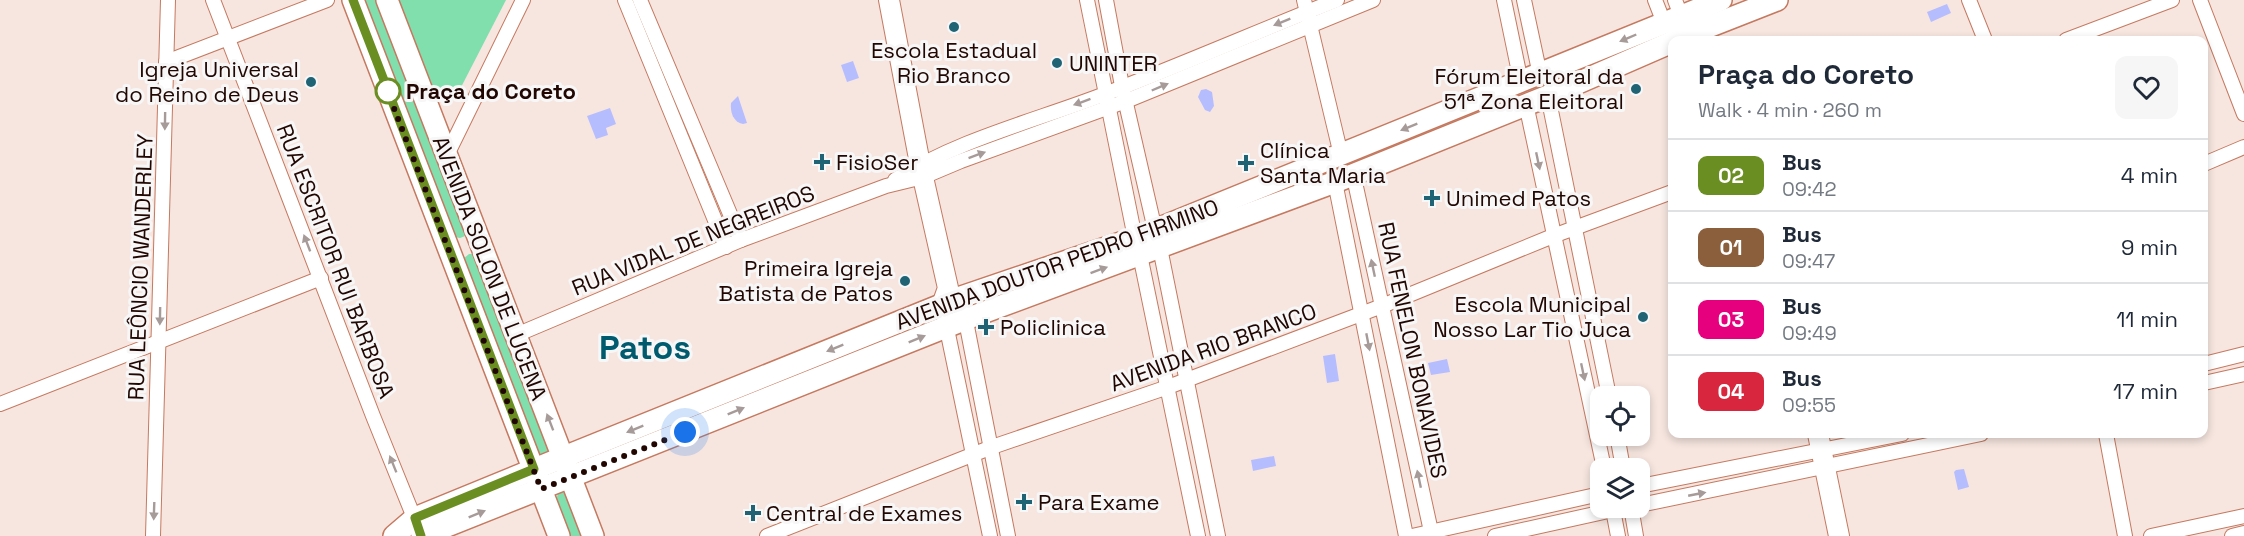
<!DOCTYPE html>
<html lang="en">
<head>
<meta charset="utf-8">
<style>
	:root { --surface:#fff; --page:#f6f6f7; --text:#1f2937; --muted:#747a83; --line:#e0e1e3 }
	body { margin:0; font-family:"Space Grotesk",sans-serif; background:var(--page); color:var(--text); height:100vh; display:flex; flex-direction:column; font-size:22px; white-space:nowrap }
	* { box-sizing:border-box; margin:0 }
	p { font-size:20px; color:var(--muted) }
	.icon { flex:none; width:33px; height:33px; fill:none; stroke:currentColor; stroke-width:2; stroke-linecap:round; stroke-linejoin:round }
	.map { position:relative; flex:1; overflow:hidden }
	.panel { position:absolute; left:1668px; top:36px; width:540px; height:402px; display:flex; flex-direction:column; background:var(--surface); border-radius:12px; box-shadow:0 3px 9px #0003 }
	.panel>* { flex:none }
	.badge { padding:0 12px; border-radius:9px; font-size:21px; line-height:39px }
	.tools { position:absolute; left:1590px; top:386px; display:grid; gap:12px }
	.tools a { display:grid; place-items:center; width:60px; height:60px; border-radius:12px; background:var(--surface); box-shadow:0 3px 9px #0003; font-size:30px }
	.you { position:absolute; width:30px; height:30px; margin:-15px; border:4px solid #fff; border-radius:50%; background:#1a73e8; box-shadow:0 0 0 9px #1a73e833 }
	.map>.badge { position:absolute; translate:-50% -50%; box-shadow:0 0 0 3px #fff }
	.round { display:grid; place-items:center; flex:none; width:63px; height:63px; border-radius:12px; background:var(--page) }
	.head { display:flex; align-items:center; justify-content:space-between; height:102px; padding:0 30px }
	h1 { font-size:28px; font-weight:800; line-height:45px }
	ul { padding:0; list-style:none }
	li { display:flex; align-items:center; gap:18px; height:72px; padding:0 30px; border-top:2px solid var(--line) }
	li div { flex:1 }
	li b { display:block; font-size:22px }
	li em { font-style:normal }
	li .badge { min-width:66px; font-weight:700; text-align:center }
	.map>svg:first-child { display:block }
	.green { fill:#80dfad }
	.water { fill:#b6bdfe }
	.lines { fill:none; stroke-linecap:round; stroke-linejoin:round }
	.street-casing { stroke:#c5795f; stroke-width:16 }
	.secondary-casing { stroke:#c5795f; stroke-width:22 }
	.primary-casing { stroke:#c5795f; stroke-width:24 }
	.street { stroke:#fff; stroke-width:14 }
	.secondary { stroke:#fff; stroke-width:20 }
	.primary { stroke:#fff; stroke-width:21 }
	.oneway { fill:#a69b99 }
	.line-casing { stroke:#fff; stroke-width:14 }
	.line { stroke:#6b8e23; stroke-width:9 }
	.walk { stroke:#210601; stroke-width:6; stroke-dasharray:0 10.8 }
	.poi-dot { fill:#1f6375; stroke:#f7f7f7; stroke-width:2 }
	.stop-dot { fill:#fff; stroke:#6b8e23; stroke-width:3 }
	.labels { text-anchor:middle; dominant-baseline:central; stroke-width:6; stroke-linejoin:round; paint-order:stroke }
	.poi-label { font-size:22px; fill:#210601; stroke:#f7f7f7; text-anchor:start }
	.stop-label { font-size:22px; font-weight:bold; fill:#210601; stroke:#f7f7f7; text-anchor:start }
	.street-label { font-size:22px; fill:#210601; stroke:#f7f7f7 }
	.town-label { font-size:34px; font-weight:bold; fill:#005b6f; stroke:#f7f7f7 }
</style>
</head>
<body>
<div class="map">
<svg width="2244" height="536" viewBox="0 0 2244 536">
	<rect width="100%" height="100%" fill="#f7e6e0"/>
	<!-- green -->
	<g class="green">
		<path d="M358 0H378L468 235 460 238 449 236Z"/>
		<path d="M399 0H506L457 95C450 102 446 103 437 99Z"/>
		<path d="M469 254H476L553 448 549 455 533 456 463 259Z"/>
		<path d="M559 491 570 495 587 536H566L555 502Z"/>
	</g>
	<!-- water -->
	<g class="water">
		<path d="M1947 4 1951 13 1931 22 1927 12Z"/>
		<path d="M853 61 859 78 847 82 841 65Z"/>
		<path d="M1206 89 1212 92 1214 106 1210 112 1205 110 1198 97 1201 90Z"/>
		<path d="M738 96 747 123 743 124C733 122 730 112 731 103Z"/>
		<path d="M610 108 616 124 606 128 608 135 596 139 587 116Z"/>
		<path d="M1335 354 1339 381 1327 383 1323 356Z"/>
		<path d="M1447 359 1450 372 1431 375 1428 363Z"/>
		<path d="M1274 456 1276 466 1253 471 1251 460Z"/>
		<path d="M1964 469 1969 487 1958 490 1954 472 1956 470Z"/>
	</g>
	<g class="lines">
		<!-- street casing -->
		<g class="street-casing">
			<g id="street">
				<path d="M213 0 373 416 417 525"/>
				<path d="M625 0 726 247"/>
				<path d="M640 0 741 240"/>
				<path d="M1087 0 1135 238"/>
				<path d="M1106 0 1122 86 1155 230"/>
				<path d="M1304 0 1341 155"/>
				<path d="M1504 0 1521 82"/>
				<path d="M1524 0 1540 75"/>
				<path d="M1655 0 1664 23"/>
				<path d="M1675 0 1681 16"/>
				<path d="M1969 0 1985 40"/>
				<path d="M2200 0 2244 114"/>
				<path d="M2066 40 2172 0"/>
				<path d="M166 62 327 0"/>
				<path d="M1548 96 1609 396"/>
				<path d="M1526 104 1604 468"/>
				<path d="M447 155 523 0"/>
				<path d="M2204 164 2244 147"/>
				<path d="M1353 173 1432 536"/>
				<path d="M895 180C959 139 1035 121 1105 94 1183 64 1259 31 1337 0"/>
				<path d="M1335 182 1406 536"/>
				<path d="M1160 248 1218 536"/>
				<path d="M1140 255 1198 536"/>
				<path d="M942 305 990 536"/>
				<path d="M964 311 1008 536"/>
				<path d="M516 335 741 240 886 186 923 177 961 161 1126 101 1373 0"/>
				<path d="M2204 364 2244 354"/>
				<path d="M2204 383 2244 374"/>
				<path d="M0 404 321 278"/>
				<path d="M2106 434 2125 536"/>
				<path d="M1617 435 1623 468"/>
				<path d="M1640 486 1902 434"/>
				<path d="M1640 505 1981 434"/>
				<path d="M1631 507 1636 536"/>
				<path d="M1613 510 1618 536"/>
				<path d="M153 536 168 0"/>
				<path d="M767 536 992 447 1168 387 1382 306 1553 236 1672 192"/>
				<path d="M1412 536 1600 494"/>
				<path d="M1495 536 1613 510"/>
				<path d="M2151 536 2244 516"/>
				<path d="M2232 536 2244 533"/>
			</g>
		</g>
		<!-- secondary casing -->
		<g class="secondary-casing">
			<g id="secondary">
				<path d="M889 0 920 164 948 288 942 305"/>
				<path d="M1818 434 1839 536"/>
			</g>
		</g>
		<!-- primary casing -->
		<g class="primary-casing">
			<g id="primary">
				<path d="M353 0 559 536"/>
				<path d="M387 0 593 536"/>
				<path d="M1675 40 1777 0"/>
				<path d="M394 536 415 518 564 457 961 297 1135 238 1721 0"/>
				<path d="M422 536 966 319 1335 182 1548 96 1672 42"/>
			</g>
		</g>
		<!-- street -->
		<use href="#street" class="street"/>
		<!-- secondary -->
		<use href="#secondary" class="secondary"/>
		<!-- primary -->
		<use href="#primary" class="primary"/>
	</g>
	<!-- one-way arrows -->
	<defs><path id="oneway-solid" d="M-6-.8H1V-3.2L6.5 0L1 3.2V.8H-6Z" transform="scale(1.5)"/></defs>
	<g class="oneway">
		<use href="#oneway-solid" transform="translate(1282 22) rotate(158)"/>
		<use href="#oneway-solid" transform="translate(1628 38) rotate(157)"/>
		<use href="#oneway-solid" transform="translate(1160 87) rotate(-23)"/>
		<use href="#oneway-solid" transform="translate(1082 102) rotate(160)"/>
		<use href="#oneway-solid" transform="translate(165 121) rotate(91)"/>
		<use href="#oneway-solid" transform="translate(1409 127) rotate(158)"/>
		<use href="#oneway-solid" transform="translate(977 155) rotate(-20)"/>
		<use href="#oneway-solid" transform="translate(1538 161) rotate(78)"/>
		<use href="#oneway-solid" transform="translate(307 243) rotate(-111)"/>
		<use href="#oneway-solid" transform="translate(1373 268) rotate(-102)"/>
		<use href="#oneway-solid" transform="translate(1099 270) rotate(-20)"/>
		<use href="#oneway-solid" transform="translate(160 316) rotate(91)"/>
		<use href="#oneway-solid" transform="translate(917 339) rotate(-22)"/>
		<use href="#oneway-solid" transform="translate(1368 342) rotate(79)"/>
		<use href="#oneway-solid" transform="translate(835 348) rotate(158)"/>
		<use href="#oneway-solid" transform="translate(1583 372) rotate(78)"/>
		<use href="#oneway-solid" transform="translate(736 411) rotate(-22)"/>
		<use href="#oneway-solid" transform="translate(550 422) rotate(-111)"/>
		<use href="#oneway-solid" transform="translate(635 429) rotate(158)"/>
		<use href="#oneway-solid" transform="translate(393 464) rotate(-112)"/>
		<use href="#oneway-solid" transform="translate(1419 479) rotate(-102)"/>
		<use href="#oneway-solid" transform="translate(1697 494) rotate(-11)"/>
		<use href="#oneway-solid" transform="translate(154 511) rotate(92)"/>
		<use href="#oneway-solid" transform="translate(477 514) rotate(-22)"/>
	</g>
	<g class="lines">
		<!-- line casing -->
		<g class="line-casing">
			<path id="line" d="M353 0 534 469 415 518 421 536"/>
		</g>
		<!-- line -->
		<use href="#line" class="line"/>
		<!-- walk -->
		<path class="walk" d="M388 91 385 85 541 489 685 432"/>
	</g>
	<!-- markers -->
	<g class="poi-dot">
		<circle cx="954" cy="27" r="6"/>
		<circle cx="1057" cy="63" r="6"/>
		<circle cx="311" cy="82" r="6"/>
		<circle cx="1636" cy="89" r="6"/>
		<path d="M819 153h6v6h6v6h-6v6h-6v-6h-6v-6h6z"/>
		<path d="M1243 154h6v6h6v6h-6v6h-6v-6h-6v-6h6z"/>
		<path d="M1429 189h6v6h6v6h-6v6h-6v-6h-6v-6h6z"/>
		<circle cx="905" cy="281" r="6"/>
		<circle cx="1643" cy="317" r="6"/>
		<path d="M983 318h6v6h6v6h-6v6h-6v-6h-6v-6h6z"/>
		<path d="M1021 493h6v6h6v6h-6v6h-6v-6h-6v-6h6z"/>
		<path d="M750 504h6v6h6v6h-6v6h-6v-6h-6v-6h6z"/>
	</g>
	<circle class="stop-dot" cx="388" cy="91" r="12"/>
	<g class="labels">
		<!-- poi labels -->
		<g class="poi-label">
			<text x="954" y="50" text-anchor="middle">Escola Estadual<tspan x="954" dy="25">Rio Branco</tspan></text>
			<text x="1069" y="63">UNINTER</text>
			<text x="299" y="69" text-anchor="end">Igreja Universal<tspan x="299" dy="25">do Reino de Deus</tspan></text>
			<text x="1624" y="76" text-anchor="end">Fórum Eleitoral da<tspan x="1624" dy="25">51ª Zona Eleitoral</tspan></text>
			<text x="1260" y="150">Clínica<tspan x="1260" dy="25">Santa Maria</tspan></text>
			<text x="836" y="162">FisioSer</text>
			<text x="1446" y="198">Unimed Patos</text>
			<text x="893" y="268" text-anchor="end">Primeira Igreja<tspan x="893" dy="25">Batista de Patos</tspan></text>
			<text x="1631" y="304" text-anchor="end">Escola Municipal<tspan x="1631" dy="25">Nosso Lar Tio Juca</tspan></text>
			<text x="1000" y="327">Policlinica</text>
			<text x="1038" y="502">Para Exame</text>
			<text x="766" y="513">Central de Exames</text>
		</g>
		<!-- stop labels -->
		<g class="stop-label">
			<text x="406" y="91">Praça do Coreto</text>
		</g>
		<!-- street labels -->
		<g class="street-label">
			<text transform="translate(693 240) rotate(-22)">RUA VIDAL DE NEGREIROS</text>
			<text transform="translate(336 261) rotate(69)">RUA ESCRITOR RUI BARBOSA</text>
			<text transform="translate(1057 264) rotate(-20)">AVENIDA DOUTOR PEDRO FIRMINO</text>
			<text transform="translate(140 267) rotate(-88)">RUA LEÔNCIO WANDERLEY</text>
			<text transform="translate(490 268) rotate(69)">AVENIDA SOLON DE LUCENA</text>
			<text transform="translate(1213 347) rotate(-20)">AVENIDA RIO BRANCO</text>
			<text transform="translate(1413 350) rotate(78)">RUA FENELON BONAVIDES</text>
		</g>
		<!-- town labels -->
		<g class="town-label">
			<text x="645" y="347">Patos</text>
		</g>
	</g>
</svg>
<div class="tools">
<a><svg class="icon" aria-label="locate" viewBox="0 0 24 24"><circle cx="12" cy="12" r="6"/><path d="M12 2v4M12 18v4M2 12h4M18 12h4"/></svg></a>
<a><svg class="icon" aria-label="layers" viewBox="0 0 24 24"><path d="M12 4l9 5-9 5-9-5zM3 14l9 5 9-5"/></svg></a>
</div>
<div class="you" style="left:685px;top:432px"></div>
<section class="panel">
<div class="head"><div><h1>Praça do Coreto</h1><p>Walk · 4 min · 260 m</p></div><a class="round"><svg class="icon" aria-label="heart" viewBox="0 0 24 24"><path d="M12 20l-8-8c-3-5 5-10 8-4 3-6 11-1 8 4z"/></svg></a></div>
<ul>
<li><span class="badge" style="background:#6b8e23;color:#fff">02</span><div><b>Bus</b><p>09:42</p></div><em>4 min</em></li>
<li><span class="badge" style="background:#8b5e3c;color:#fff">01</span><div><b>Bus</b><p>09:47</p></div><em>9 min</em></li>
<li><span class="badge" style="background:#e6007e;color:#fff">03</span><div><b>Bus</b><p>09:49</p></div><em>11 min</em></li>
<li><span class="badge" style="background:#d7263d;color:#fff">04</span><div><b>Bus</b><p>09:55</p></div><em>17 min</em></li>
</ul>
</section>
</div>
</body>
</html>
